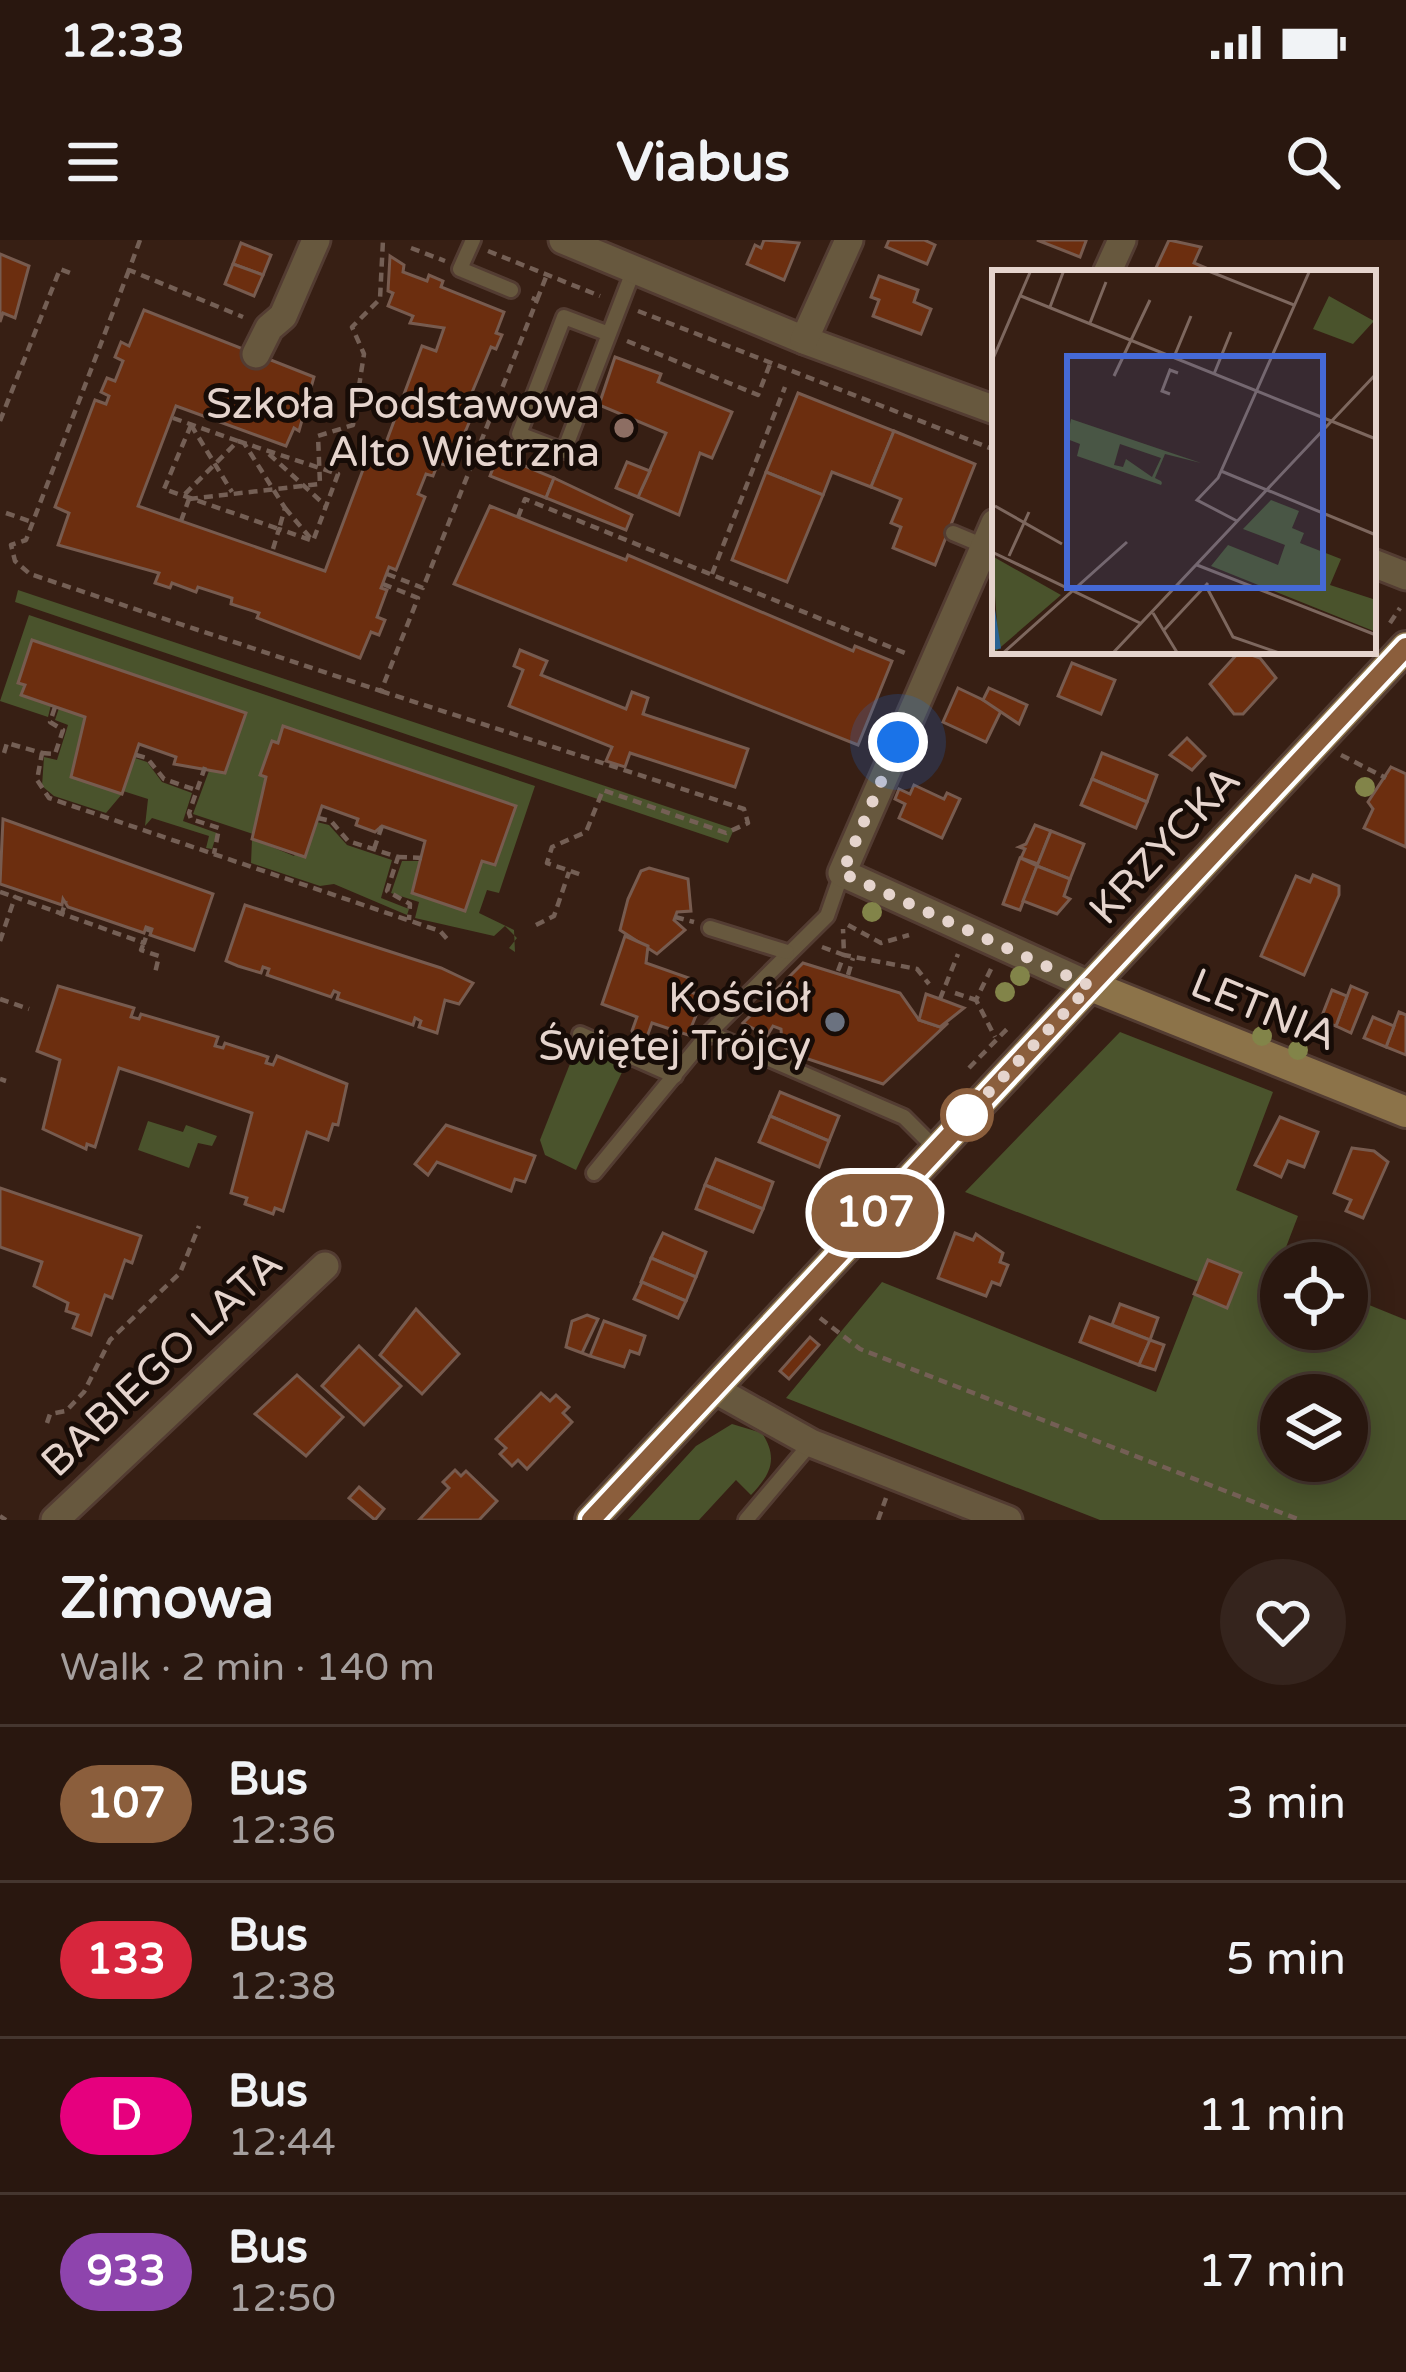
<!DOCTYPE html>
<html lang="en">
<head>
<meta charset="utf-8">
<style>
	:root { --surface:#29170f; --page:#35241d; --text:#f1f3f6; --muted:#a59f9e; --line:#45362f }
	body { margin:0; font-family:"Varela Round",sans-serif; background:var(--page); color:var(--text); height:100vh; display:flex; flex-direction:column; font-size:45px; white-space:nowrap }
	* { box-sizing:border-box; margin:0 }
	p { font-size:39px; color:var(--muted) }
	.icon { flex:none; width:66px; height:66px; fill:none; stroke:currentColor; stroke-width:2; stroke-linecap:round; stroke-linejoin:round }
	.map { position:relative; height:1280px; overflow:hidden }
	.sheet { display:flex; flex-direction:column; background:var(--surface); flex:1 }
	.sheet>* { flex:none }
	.badge { padding:0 24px; border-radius:39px; font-size:42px; line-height:78px }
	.controls { position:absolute; left:1260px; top:1002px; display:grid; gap:24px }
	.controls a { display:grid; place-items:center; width:108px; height:108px; border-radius:50%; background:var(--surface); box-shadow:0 6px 30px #0003,0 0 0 3px var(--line); font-size:60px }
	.you { position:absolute; width:60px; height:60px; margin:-30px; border:9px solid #fff; border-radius:50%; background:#1a73e8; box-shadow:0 0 0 18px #1a73e833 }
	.map>.badge { position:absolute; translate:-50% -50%; box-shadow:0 0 0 6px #fff }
	.round { display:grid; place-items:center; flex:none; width:126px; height:126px; border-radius:63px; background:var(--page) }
	.head { display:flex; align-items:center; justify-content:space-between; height:204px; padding:0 60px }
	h1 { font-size:57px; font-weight:800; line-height:90px }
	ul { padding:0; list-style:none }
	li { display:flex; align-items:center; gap:36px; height:156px; padding:0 60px; border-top:3px solid var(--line) }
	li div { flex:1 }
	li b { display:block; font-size:45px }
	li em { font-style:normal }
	li .badge { min-width:132px; font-weight:700; text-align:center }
	.status { display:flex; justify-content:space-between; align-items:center; height:84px; padding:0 60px; background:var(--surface); direction:ltr }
	.status svg { height:33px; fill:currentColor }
	header { display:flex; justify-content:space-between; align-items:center; height:156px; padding:0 60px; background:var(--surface); font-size:54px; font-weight:800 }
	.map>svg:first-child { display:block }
	.green { fill:#4a532c; fill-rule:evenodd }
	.building { fill:#6c2e0f; stroke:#775b4f; stroke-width:3 }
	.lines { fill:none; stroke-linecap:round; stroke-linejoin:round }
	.lane-casing { stroke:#533c32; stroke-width:20 }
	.street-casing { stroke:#533c32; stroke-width:33 }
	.secondary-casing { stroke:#533c32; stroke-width:36 }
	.path { stroke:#745f55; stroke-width:4.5; stroke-dasharray:9 6; stroke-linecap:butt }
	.lane { stroke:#67583e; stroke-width:14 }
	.street { stroke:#67583e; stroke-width:27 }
	.secondary { stroke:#8c7349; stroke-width:30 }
	.tree { fill:#828449 }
	.line-casing { stroke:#fff; stroke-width:27 }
	.line { stroke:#8b5e3c; stroke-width:18 }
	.walk { stroke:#e5d4cd; stroke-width:12; stroke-dasharray:0 21.6 }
	.education-dot { fill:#8d6e63; stroke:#170c07; stroke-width:4.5 }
	.worship-dot { fill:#6b7280; stroke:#170c07; stroke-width:4.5 }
	.stop-dot { fill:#fff; stroke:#8b5e3c; stroke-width:6 }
	.labels { text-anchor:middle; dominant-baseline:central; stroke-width:10; stroke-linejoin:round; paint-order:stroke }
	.poi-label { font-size:42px; fill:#e5d4cd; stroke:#170c07; text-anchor:end }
	.street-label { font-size:42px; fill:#e5d4cd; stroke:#170c07 }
	.inset-river { fill:none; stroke:#296293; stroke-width:6 }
	.inset-road { fill:none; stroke:#7d675e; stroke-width:3 }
	.view { fill:#4569d6; fill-opacity:0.15; stroke:#4569d6; stroke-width:6 }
	.inset-edge { fill:none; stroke:#e5d4cd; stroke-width:6 }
</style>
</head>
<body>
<div class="status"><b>12:33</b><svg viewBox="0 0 49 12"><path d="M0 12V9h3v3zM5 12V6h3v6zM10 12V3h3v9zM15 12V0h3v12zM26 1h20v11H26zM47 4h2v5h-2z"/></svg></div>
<header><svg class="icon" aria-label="menu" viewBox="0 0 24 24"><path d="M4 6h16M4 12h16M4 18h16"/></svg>Viabus<svg class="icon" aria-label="search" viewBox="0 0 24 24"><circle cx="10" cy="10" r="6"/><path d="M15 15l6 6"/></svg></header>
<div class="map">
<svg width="1406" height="1280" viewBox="0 0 1406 1280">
	<rect width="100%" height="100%" fill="#371f14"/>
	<!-- green -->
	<g class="green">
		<path d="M18 350 734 589 728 603 15 362Z"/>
		<path d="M29 375 535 546 499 653 487 650 479 673 514 690 515 712 509 708 517 698 505 686 494 696 415 678 419 662 391 653 402 621H423L412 653 465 670 482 621 496 625 515 565 284 487 278 503 271 502 261 534 266 537 253 594 193 574 210 528 225 533 25 445 22 455 51 465 48 477 0 461Z"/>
		<path d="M59 468 85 477 72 537 122 554 106 573 54 556 42 546 44 517 57 520 68 485 55 480Z"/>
		<path d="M135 518 147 522 162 542 192 553 183 581 217 593 212 609 206 608 209 596 152 578 145 586 148 559 123 551Z"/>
		<path d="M317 582 329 585 347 605 392 620 381 658 409 669 407 675 334 644 320 646 251 623 252 599 294 616Z"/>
		<path d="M1120 792 1273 852 1236 950 1298 976 1278 1028 1281 1089H1347V1056L1406 1080V1280H1100L786 1158 882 1042 1156 1152 1199 1042 965 952ZM1281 1155H1347V1221H1281Z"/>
		<path d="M577 806 624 828 576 930 545 915 540 900Z"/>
		<path d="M148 881 183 892 186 885 217 896 212 906 198 903 189 928 138 910Z"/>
		<path d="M732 1184 762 1193C779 1219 770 1235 751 1255L736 1240 699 1280H628L696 1206Z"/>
	</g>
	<!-- building -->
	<g class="building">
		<path d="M764 0 799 3 784 40 747 24 755 5 761 8Z"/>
		<path d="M889 0H924L935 5 927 24 886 7Z"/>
		<path d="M1037 0H1084L1086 1 1080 17Z"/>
		<path d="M1169 0 1201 7 1194 23 1206 28 1203 33 1155 30Z"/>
		<path d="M241 3 271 15 263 35 233 24Z"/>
		<path d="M0 14 29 26 15 78 3 73 0 82Z"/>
		<path d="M390 16 404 25 403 32 427 41 429 35 443 41 441 47 504 72 496 93 502 95 496 109 491 107 468 162 476 166 466 190 449 226 438 223 433 236 426 234 418 254 425 257 396 330 389 327 381 348 387 350 377 377 385 380 379 395 371 392 360 418 257 378 259 373 231 364 232 358 198 347 196 352 172 343 170 348 155 343 159 333 58 305 69 273 55 267 95 160 106 164 109 156 101 152 107 138 115 141 123 121 115 117 121 102 129 106 144 70 314 137 299 191 294 188 286 206 176 166 138 266 325 331 373 203 384 208 422 106 436 111 444 88 410 83 413 76 388 66 393 53 388 51Z"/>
		<path d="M233 24 263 35 254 56 225 44Z"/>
		<path d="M879 36 918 50 914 62 931 69 921 94 873 76 879 60 871 57Z"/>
		<path d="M615 117 661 134 658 142 732 172 712 218 700 213 679 275 638 257 666 193 599 165Z"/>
		<path d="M798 153 894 191 871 247 832 232 823 255 766 232Z"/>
		<path d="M894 191 975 224 935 325 893 308 901 287 891 283 901 259 871 247Z"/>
		<path d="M498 215 554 238 546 258 490 236Z"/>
		<path d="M627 222 650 231 638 257 616 248Z"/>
		<path d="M766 232 823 255 787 342 732 320Z"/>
		<path d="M554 238 632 275 626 290 546 258Z"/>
		<path d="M490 266 626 320 628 315 853 411 855 406 892 421 858 505 454 344Z"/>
		<path d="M32 400 246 473 225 533 174 524 176 517 139 504 122 554 71 537 85 477 21 455 25 445 18 443Z"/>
		<path d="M520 410 547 421 541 435 626 469 632 452 648 458 643 474 748 509 735 547 630 513 625 527 606 521 612 507 509 466 523 430 514 426Z"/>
		<path d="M1240 411 1260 418 1276 438 1243 474H1234L1210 444Z"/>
		<path d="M1072 423 1115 440 1101 474 1058 456Z"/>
		<path d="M958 448 1002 469 986 502 943 482Z"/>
		<path d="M989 448 1027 465 1019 484 983 460Z"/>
		<path d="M283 486 516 566 495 625 482 621 465 671 412 653 425 601 382 586 375 592 356 585 358 579 322 566 305 617 252 599 266 537 260 535 272 501 278 503Z"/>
		<path d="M1187 498 1205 516 1192 530 1170 515Z"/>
		<path d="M1102 513 1157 535 1147 562 1092 539Z"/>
		<path d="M1391 527 1406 534V607L1364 588 1373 569 1368 562Z"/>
		<path d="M1092 539 1147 562 1136 588 1081 565Z"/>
		<path d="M914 545 944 559 947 553 960 559 942 598 899 578 905 564 895 559 899 549 910 554Z"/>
		<path d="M3 579 213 654 194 710 150 695 152 689 146 687 144 693 68 667 63 659 62 665 0 644Z"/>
		<path d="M1035 585 1051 591 1038 624 1021 618 1025 609 1019 607 1026 604Z"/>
		<path d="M1051 591 1084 604 1070 639 1037 626Z"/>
		<path d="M1020 618 1037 626 1020 670 1003 664Z"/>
		<path d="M1037 626 1070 639 1064 656 1070 659 1057 674 1023 661Z"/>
		<path d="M649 628 688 639 691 671 677 672 674 680 685 690 657 714 620 690 628 659 641 631Z"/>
		<path d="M1313 635 1339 646V655L1304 735 1261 716 1296 636 1310 642Z"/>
		<path d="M245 665 441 728 473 743 459 764 445 760 437 793 419 787 421 781 415 778 413 785 337 759 339 753 334 751 331 757 267 735 269 729 263 727 261 733 238 726 226 721Z"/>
		<path d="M625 696 648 706 646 723 689 738 690 752 704 756 688 795 652 783 647 797 636 799 632 791 637 777 602 764Z"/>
		<path d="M803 723 900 753 919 780 940 787 948 783 883 844 790 813 782 804 781 789 773 786 767 796 743 783Z"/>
		<path d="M58 746 134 768 131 777 139 779 141 774 218 797 215 806 223 808 225 803 268 817 266 823 273 825 277 816 347 844 338 885 333 884 328 900 307 892 283 971 275 968 273 974 245 964 247 958 231 953 252 873 156 840 119 828 95 907 87 904 86 909 43 889 60 820 37 811Z"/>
		<path d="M1351 746 1367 753 1351 793 1336 786Z"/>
		<path d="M1332 750 1347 756 1336 786 1320 781Z"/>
		<path d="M926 754 940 759 964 768 940 787 919 780Z"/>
		<path d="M1399 772 1406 775V815L1386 807Z"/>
		<path d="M1373 777 1394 786 1386 807 1364 798Z"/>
		<path d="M780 852 839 876 829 901 770 876Z"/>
		<path d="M770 876 829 901 819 927 759 902Z"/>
		<path d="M1280 877 1318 892 1304 927 1288 921 1281 937 1255 925Z"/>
		<path d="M446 885 535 916 525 942 515 939 511 951 437 922 428 935 415 924Z"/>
		<path d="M1352 908 1374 911 1388 922 1363 978 1346 971 1351 960 1334 953Z"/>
		<path d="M716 919 773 942 763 969 705 945Z"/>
		<path d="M705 945 763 969 753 992 696 969Z"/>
		<path d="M0 948 141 996 132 1023 125 1020 112 1058 105 1055 91 1095 73 1088 78 1075 66 1071 68 1063 34 1046 42 1022 0 1007Z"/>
		<path d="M663 993 706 1012 696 1037 651 1018Z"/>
		<path d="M955 993 973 1000 976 994 1003 1013 1000 1022 1008 1025 1000 1045 992 1042 986 1056 938 1038Z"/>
		<path d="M651 1018 696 1037 686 1061 641 1042Z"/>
		<path d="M1208 1020 1241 1033 1227 1068 1194 1054Z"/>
		<path d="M642 1042 686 1061 678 1078 634 1059Z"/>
		<path d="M1120 1064 1158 1078 1150 1100 1112 1085Z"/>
		<path d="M416 1069 459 1114 422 1154 380 1115Z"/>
		<path d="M587 1075 598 1079 582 1113 590 1116 566 1107 572 1081Z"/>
		<path d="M1090 1077 1150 1100 1139 1125 1080 1102Z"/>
		<path d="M604 1081 645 1096 639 1114 630 1111 624 1127 590 1116Z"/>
		<path d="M810 1097 819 1105 789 1139 780 1131Z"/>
		<path d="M1150 1100 1164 1105 1155 1130 1139 1125Z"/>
		<path d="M359 1106 401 1146 364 1185 322 1146Z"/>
		<path d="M297 1135 343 1177 306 1216 255 1174Z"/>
		<path d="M541 1153 550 1161 556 1155 569 1167 563 1173 572 1182 527 1229 518 1220 512 1226 500 1214 506 1208 496 1199Z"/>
		<path d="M455 1230 461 1236 466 1231 497 1261 479 1280H419L449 1248 443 1242Z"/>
		<path d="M359 1247 384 1269 375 1280 349 1258Z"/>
	</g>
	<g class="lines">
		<!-- lane casing -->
		<g class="lane-casing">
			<g id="lane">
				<path d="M473 0 460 29 511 50"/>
				<path d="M609 94 564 77 519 194 564 211 634 29"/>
				<path d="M953 293 984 306"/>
				<path d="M842 633 827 676 709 793 904 877 935 908"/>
				<path d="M710 688 787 712"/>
				<path d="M580 794 675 836"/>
				<path d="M594 933 709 793"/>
				<path d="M746 1280 811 1203"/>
			</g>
		</g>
		<!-- street casing -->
		<g class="street-casing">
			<g id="street">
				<path d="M563 0 804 100 995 170"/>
				<path d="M1107 33 1122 0"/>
				<path d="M804 100 849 0"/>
				<path d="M256 114 269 88 283 76 316 0"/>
				<path d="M995 283 842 633 1091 746"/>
				<path d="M1373 323 1406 336"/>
				<path d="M714 1149 811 1203 1008 1280"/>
				<path d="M55 1280 325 1026"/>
			</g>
		</g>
		<!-- secondary casing -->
		<g class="secondary-casing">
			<g id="secondary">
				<path d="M1091 746 1406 872"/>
				<path d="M591 1280 1406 407"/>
			</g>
		</g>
		<!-- path -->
		<g class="path">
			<path d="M140 0 129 30 243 77"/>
			<path d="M411 8 445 21"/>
			<path d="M488 11 600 56"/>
			<path d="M129 30 26 300 11 305 15 321 30 334 381 451 418 358 383 344"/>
			<path d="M537 60 546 37"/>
			<path d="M638 71 995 210"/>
			<path d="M627 101 758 155 770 124"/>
			<path d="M173 178 238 201 183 256"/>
			<path d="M0 181 60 29 73 34"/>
			<path d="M191 185 164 249 279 289 285 268 244 203"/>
			<path d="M191 185 232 252"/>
			<path d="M238 201 338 234 313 301 279 289 273 309"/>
			<path d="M269 214 326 266"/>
			<path d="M189 259 320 244 318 196 353 185 364 114 352 87 380 59 383 0"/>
			<path d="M285 268 312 300"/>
			<path d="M6 273 32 282"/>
			<path d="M518 277 525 259 910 415"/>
			<path d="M181 281 189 259"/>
			<path d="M387 334 423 348 537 60 527 56"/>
			<path d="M712 334 785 147"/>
			<path d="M1390 383 1400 368"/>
			<path d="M381 451 744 569 748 583 726 593 603 550 586 592 552 607 547 623 582 635"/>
			<path d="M4 513 7 503 42 513 37 540 49 558 440 691 448 700"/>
			<path d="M42 513 55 514 63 490 50 482 55 467"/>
			<path d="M136 515 147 518 164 539 196 550"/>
			<path d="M1341 515 1386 538"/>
			<path d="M205 527 189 573 191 579 219 588 214 614"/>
			<path d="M318 578 331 581 348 601 398 617 387 651 410 664 409 680"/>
			<path d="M374 609 382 586"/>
			<path d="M398 617 424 618"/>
			<path d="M0 652 15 657"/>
			<path d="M61 676 66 661"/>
			<path d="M675 677 694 682"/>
			<path d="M536 685 554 676 569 632"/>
			<path d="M848 685 881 703 909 695"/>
			<path d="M0 701 15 657 144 703 149 688"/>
			<path d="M143 705 141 710 159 716 155 733"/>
			<path d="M822 707 844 715 843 689"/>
			<path d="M991 729 976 760 995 797"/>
			<path d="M838 731 844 715 917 729 929 744"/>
			<path d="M848 735 853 718"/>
			<path d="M955 753 976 760"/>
			<path d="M0 759 29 769"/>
			<path d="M940 759 958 714"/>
			<path d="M969 828 1007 789"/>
			<path d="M0 839 6 841"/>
			<path d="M820 1078 860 1109 1300 1280"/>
			<path d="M47 1183 50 1174 66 1171 84 1152 110 1100 180 1033 199 986"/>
			<path d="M0 1276 6 1280"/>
			<path d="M878 1280 886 1258"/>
		</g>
		<!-- lane -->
		<use href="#lane" class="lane"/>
		<!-- street -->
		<use href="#street" class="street"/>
		<!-- secondary -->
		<use href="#secondary" class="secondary"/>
	</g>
	<!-- trees -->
	<g class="tree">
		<circle cx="1365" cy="547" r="10"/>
		<circle cx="872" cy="672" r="10"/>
		<circle cx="1020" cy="736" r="10"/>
		<circle cx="1005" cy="752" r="10"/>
		<circle cx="1262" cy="796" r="10"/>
		<circle cx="1298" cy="810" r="10"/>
	</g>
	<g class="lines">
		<!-- line casing -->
		<g class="line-casing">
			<path id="line" d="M591 1280 1406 407"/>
		</g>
		<!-- line -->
		<use href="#line" class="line"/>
		<!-- walk -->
		<path class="walk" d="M898 502 842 633 1090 746 967 875"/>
	</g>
	<!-- markers -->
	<circle class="education-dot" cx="624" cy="188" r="12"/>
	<circle class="worship-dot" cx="835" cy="782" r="12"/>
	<circle class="stop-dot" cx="967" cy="875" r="24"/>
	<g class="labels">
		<!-- poi labels -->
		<g class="poi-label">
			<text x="600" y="164">Szkoła Podstawowa<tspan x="600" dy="48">Alto Wietrzna</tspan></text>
			<text x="811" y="758">Kościół<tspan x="811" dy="48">Świętej Trójcy</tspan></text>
		</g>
		<!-- street labels -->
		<g class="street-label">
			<text transform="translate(1165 605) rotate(-47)">KRZYCKA</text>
			<text transform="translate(1264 770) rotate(22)">LETNIA</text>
			<text transform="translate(162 1123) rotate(-43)">BABIEGO LATA</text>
		</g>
	</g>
	<!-- overview -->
	<g transform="translate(992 30)">
		<rect width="384" height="384" fill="#371f14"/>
		<path d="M337 26 382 51 361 74 321 59ZM79 149 209 193 173 184 163 208 169 211 170 213 169 215 85 186 88 174 75 169ZM128 174 169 188 160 207 134 189 131 197 122 195ZM279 230 307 241 300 258 312 263 308 273 349 289 338 315 384 330V362L219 296 236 275 286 295 293 275 251 259ZM0 286 69 325 3 382 6 366Z" fill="#4a532c" fill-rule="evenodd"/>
		<path class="inset-river" d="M0 340 6 379"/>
		<path class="inset-road" d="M214 0 302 35M29 26 384 169M58 37 72 0M98 53 114 12M182 87 199 46M0 91 39 0M222 104 239 62M122 106 158 30M178 124 170 121 178 100 186 103M229 201 384 265M3 236 70 274M245 251 205 230 226 208 318 0M0 282 150 354M17 286 37 242M205 295 384 365M214 316 241 367 290 384M161 343 186 384M172 360 216 313M10 384 135 272M120 384 384 104"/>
		<path class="view" d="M75 86H331V318H75Z"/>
		<rect width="384" height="384" class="inset-edge"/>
	</g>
</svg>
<div class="controls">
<a><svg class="icon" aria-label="locate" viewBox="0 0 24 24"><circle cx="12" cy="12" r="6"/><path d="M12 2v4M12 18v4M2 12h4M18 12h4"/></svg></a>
<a><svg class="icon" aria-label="layers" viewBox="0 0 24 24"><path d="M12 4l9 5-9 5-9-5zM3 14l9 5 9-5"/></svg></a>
</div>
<div class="you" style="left:898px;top:502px"></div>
<b class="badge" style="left:875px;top:973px;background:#8b5e3c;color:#fff">107</b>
</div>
<section class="sheet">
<div class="head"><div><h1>Zimowa</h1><p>Walk · 2 min · 140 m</p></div><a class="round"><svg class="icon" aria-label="heart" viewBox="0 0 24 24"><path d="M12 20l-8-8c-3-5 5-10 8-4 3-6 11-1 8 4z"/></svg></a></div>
<ul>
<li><span class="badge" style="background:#8b5e3c;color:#fff">107</span><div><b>Bus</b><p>12:36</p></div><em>3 min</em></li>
<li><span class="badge" style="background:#d7263d;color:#fff">133</span><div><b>Bus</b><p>12:38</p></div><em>5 min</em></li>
<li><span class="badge" style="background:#e6007e;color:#fff">D</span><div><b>Bus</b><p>12:44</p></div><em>11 min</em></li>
<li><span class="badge" style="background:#8e44ad;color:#fff">933</span><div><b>Bus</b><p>12:50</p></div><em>17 min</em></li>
</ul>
</section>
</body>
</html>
